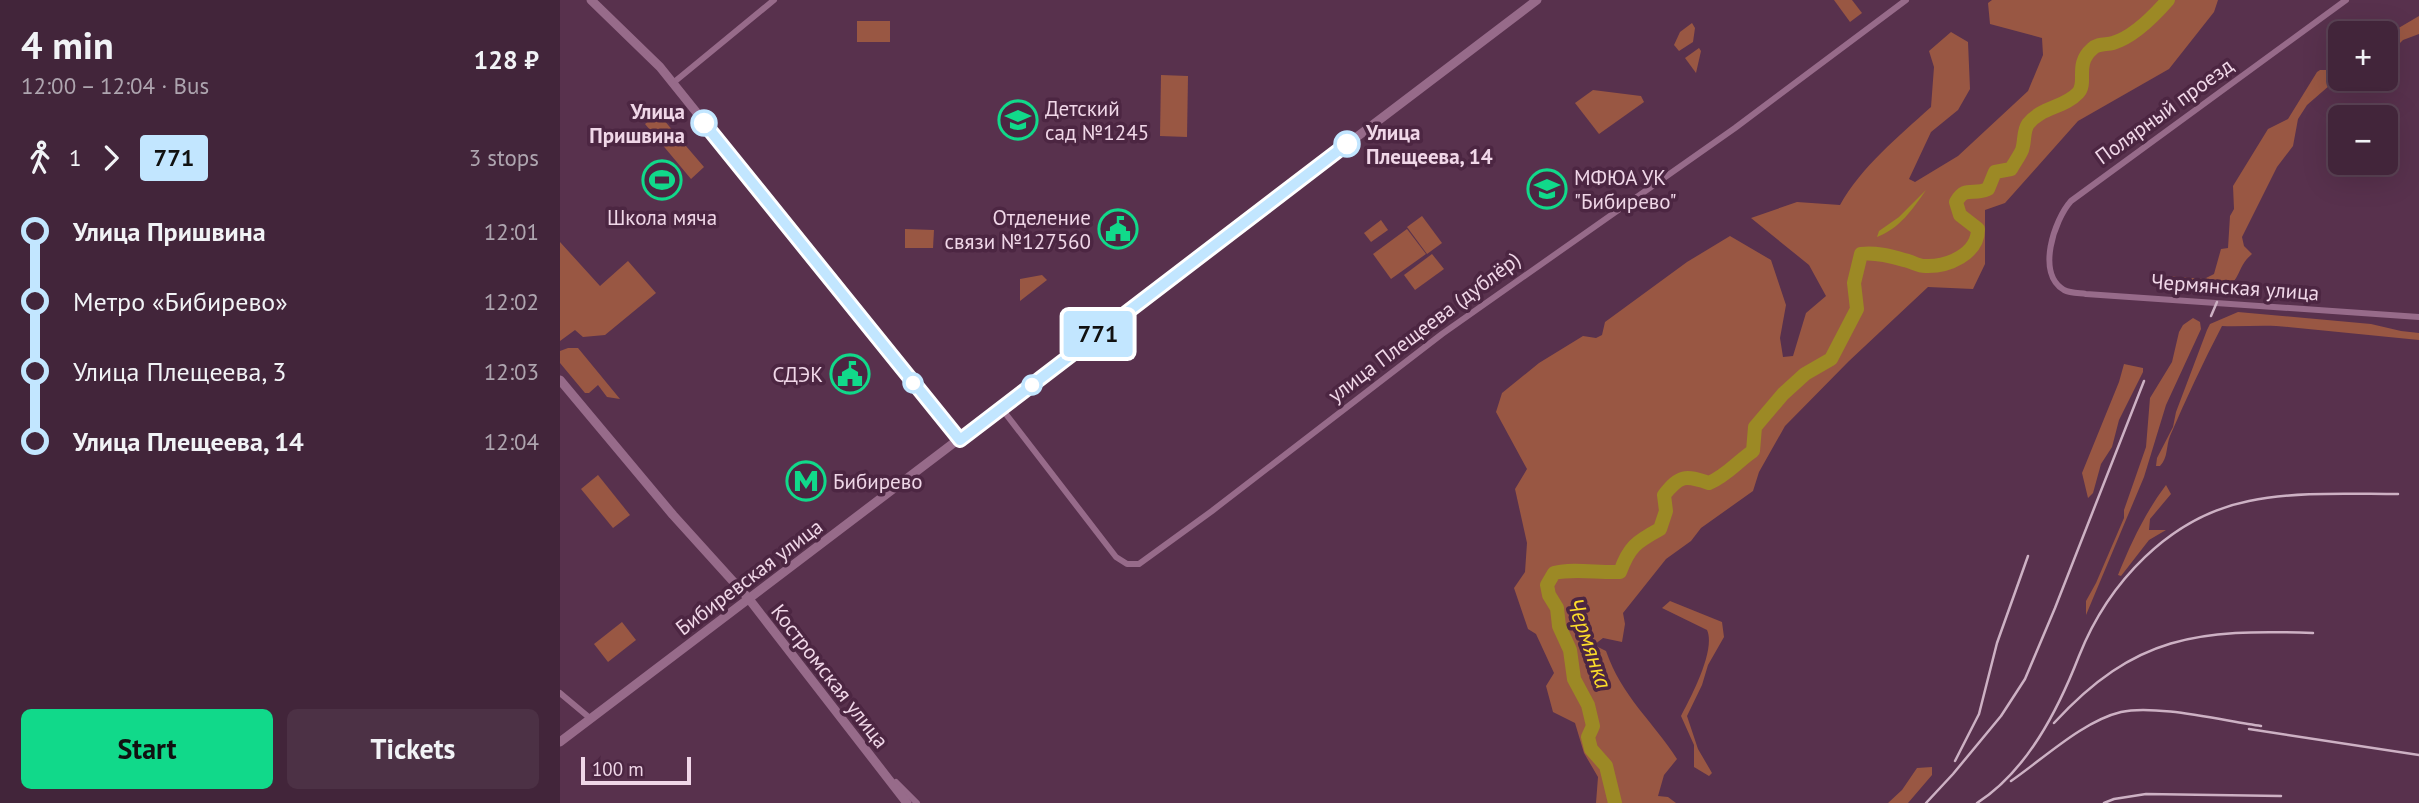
<!DOCTYPE html>
<html lang="en">
<head>
<meta charset="utf-8">
<style>
	:root { --surface:#42253a; --page:#4c3145; --text:#f1f3f6; --muted:#aea5af; --line:#5a4254; --accent:#11d98a }
	body { margin:0; font-family:"PT Sans",sans-serif; background:var(--page); color:var(--text); height:100vh; display:flex; flex-direction:column; font-size:26px; white-space:nowrap }
	* { box-sizing:border-box; margin:0 }
	p { font-size:23px; color:var(--muted) }
	.icon { flex:none; width:38px; height:38px; fill:none; stroke:currentColor; stroke-width:2; stroke-linecap:round; stroke-linejoin:round }
	.map { position:relative; flex:1; overflow:hidden }
	.details { display:flex; flex-direction:column; background:var(--surface); width:560px }
	.details>* { flex:none }
	.badge { padding:0 14px; border-radius:5px; font-size:24px; line-height:46px }
	.tools { position:absolute; left:1768px; top:21px; display:grid; gap:14px }
	.tools a { display:grid; place-items:center; width:70px; height:70px; border-radius:10px; background:var(--surface); box-shadow:0 7px 28px #0002,0 0 0 2px var(--line); font-size:35px }
	.scale { position:absolute; left:21px; bottom:18px; width:110px; box-sizing:border-box; padding-left:7px; border:4px solid #f0d7e8; border-top:0; font-size:19px; line-height:24px; white-space:nowrap; color:#f0d7e8; -webkit-text-stroke:5px #4c2642; paint-order:stroke }
	.map>.badge { position:absolute; translate:-50% -50%; box-shadow:0 0 0 4px #fff }
	.legs { display:flex; align-items:center; gap:10px; height:77px; padding:0 21px; font-size:23px }
	.legs p { margin-inline-start:auto }
	.headline { display:flex; align-items:center; justify-content:space-between; height:119px; padding:0 21px }
	h1 { font-size:38px; font-weight:700; line-height:52px }
	.button { display:flex; gap:14px; margin-top:auto; padding:14px 21px }
	.button a { flex:1; height:80px; border-radius:10px; background:var(--accent); color:#111; font-size:28px; font-weight:700; line-height:80px; text-align:center }
	.button a+a { background:var(--page); color:var(--text) }
	ul { padding:0 21px; list-style:none }
	li { display:flex; align-items:center; gap:24px; height:70px; font-size:26px }
	li i { display:grid; place-items:center; width:10px; height:100%; margin:0 9px; background:currentColor }
	li i::after { content:''; width:18px; height:18px; margin:-9px; border:5px solid; border-radius:50%; background:var(--surface) }
	li p { margin-inline-start:auto }
	li:first-child i { background:linear-gradient(#0000 50%,currentColor 0) }
	li:last-child i { background:linear-gradient(currentColor 50%,#0000 0) }
	main { display:flex; flex:1; min-height:0 }
	.map>svg:first-child { display:block }
	.green { fill:#995743 }
	.water { fill:#9c8925 }
	.lines { fill:none; stroke-linecap:round; stroke-linejoin:round }
	.river { stroke:#9c8925; stroke-width:14 }
	.street { stroke:#976b8a; stroke-width:6 }
	.secondary { stroke:#976b8a; stroke-width:9 }
	.rail { stroke:#cdb1c4; stroke-width:2.5 }
	.line-1-casing { stroke:#fff; stroke-width:16 }
	.line-1 { stroke:#c2e6ff; stroke-width:10 }
	.stop-1-dot { fill:#fff; stroke:#c2e6ff; stroke-width:3.5 }
	.labels { text-anchor:middle; dominant-baseline:central; stroke-width:7; stroke-linejoin:round; paint-order:stroke }
	.poi-label { font-size:21px; fill:#f0d7e8; stroke:#4c2642; text-anchor:start }
	.stop-label { font-size:21px; font-weight:bold; fill:#f0d7e8; stroke:#4c2642; text-anchor:end }
	.street-label { font-size:21px; fill:#f0d7e8; stroke:#4c2642 }
	.water-label { font-size:23px; font-style:italic; fill:#fcdc2a; stroke:#4c2642 }
</style>
</head>
<body>
<main>
<section class="details">
<div class="headline"><div><h1>4 min</h1><p>12:00 – 12:04 · Bus</p></div><b>128 ₽</b></div>
<div class="legs"><svg class="icon" aria-label="walk" viewBox="0 0 24 24"><circle cx="13" cy="4" r="2"/><path d="M13 8l-2 6 4 7M11 14l-3 7M7 12l3-4h3l4 4"/></svg>1<svg class="icon" aria-label="forward" viewBox="0 0 24 24"><path d="M9 5l7 7-7 7"/></svg><b class="badge" style="background:#c2e6ff;color:#111">771</b><p>3 stops</p></div>
<ul>
<li><i style="color:#c2e6ff"></i><b>Улица Пришвина</b><p>12:01</p></li>
<li><i style="color:#c2e6ff"></i><span>Метро «Бибирево»</span><p>12:02</p></li>
<li><i style="color:#c2e6ff"></i><span>Улица Плещеева, 3</span><p>12:03</p></li>
<li><i style="color:#c2e6ff"></i><b>Улица Плещеева, 14</b><p>12:04</p></li>
</ul>
<div class="button"><a>Start</a><a>Tickets</a></div>
</section>
<div class="map">
<svg width="1859" height="803" viewBox="0 0 1859 803">
	<rect width="100%" height="100%" fill="#58314d"/>
	<!-- green -->
	<g class="green">
		<path d="M1274 0H1292L1302 13 1290 22Z"/>
		<path d="M1432 0H1658L1654 12 1609 69 1518 121 1445 203 1425 210V264L1413 289 1368 287 1289 361 1225 426 1199 472 1193 491 1141 528 1131 541 1106 559 1063 613 1065 624 1062 642 1043 638 1034 645 1046 651C1062 697 1092 720 1117 759L1104 775 1098 796 1108 797 1116 803H1036L1038 777 1024 753 1015 723 993 712 986 686 994 673 976 634 968 629 954 588 965 572 967 543 955 489 967 469 936 412 942 393 979 363 1023 336 1036 338 1042 335 1045 322 1127 262 1170 236 1211 260 1226 305 1220 338 1223 357 1233 356 1246 313 1266 296 1249 265 1191 218 1237 202 1280 205C1302 166 1338 137 1371 107L1374 67 1369 51 1391 32 1408 42 1410 89 1398 110 1371 132 1349 179 1355 182 1398 156 1468 91 1483 55 1482 38 1430 24 1428 3Z"/>
		<path d="M1859 16V34L1843 40 1825 58V36Z"/>
		<rect x="297" y="21" width="33" height="21"/>
		<path d="M1132 23 1135 28 1133 42 1119 51 1114 45 1120 32Z"/>
		<path d="M1139 48 1141 51 1136 73 1125 58Z"/>
		<path d="M1780 65V79H1785L1770 85 1747 105 1738 119 1733 146 1717 167 1682 237 1684 246 1692 254C1675 268 1682 285 1657 291L1610 288 1601 281 1606 276 1644 279 1654 274 1661 249 1668 248 1670 216 1674 209 1673 186 1708 129 1728 119 1757 72 1760 70H1775Z"/>
		<path d="M601 75 628 76 627 137 600 136Z"/>
		<path d="M1033 90 1081 96 1084 102 1039 134 1015 103Z"/>
		<path d="M98 113 119 138 116 142 120 139 144 167 131 179 85 124Z"/>
		<path d="M862 216 882 243 867 254 847 227Z"/>
		<path d="M821 220 828 230 811 242 804 233Z"/>
		<path d="M345 229 374 230 373 248H345Z"/>
		<path d="M847 229 866 254 831 279 813 254Z"/>
		<path d="M0 242 40 286 68 261 96 293 45 335 23 337 15 330 0 341Z"/>
		<path d="M872 254 884 269 855 290 844 275Z"/>
		<path d="M482 275 487 280 460 301V279Z"/>
		<path d="M1678 312 1811 324 1841 331 1859 333V340C1815 336 1772 331 1728 327 1706 324 1684 327 1662 326 1643 362 1626 399 1610 436 1606 446 1608 458 1600 466H1596L1597 458 1613 427 1616 412 1647 330 1650 324Z"/>
		<path d="M1633 318 1640 322 1641 329 1606 405 1584 477 1526 615V601L1536 583 1564 518V510L1586 447 1590 398 1612 362 1619 332 1623 325Z"/>
		<path d="M8 348H18L60 399 47 397 38 385 29 393H25L0 363V351Z"/>
		<path d="M1564 364 1583 368V372L1559 420 1552 447 1541 464 1533 493 1528 498 1522 473 1559 382Z"/>
		<path d="M38 475 70 515 53 528 21 489Z"/>
		<path d="M1606 485 1611 494 1590 519 1589 530H1606L1589 540 1561 576 1558 575C1571 543 1585 513 1606 485Z"/>
		<path d="M1110 601 1162 622 1164 637 1148 665 1142 685 1127 716 1138 749 1152 773 1149 776 1134 767V745L1121 716C1131 697 1156 650 1147 630L1102 608Z"/>
		<path d="M62 622 76 640 48 662 34 644Z"/>
		<path d="M1372 767V775L1348 803H1328L1342 790 1357 768Z"/>
	</g>
	<!-- water -->
	<path class="water" d="M1366 190C1352 210 1340 228 1317 237L1319 231 1339 217Z"/>
	<g class="lines">
		<!-- river -->
		<path class="river" d="M1055 803 1046 766 1031 749 1028 737 1033 726 1028 705 1014 679 1010 650 999 626 997 608 989 595 987 585 994 573C1014 568 1038 573 1060 572 1069 547 1076 542 1100 529L1106 511 1104 495C1120 475 1125 475 1149 483 1166 476 1177 462 1193 451L1195 427 1223 394 1245 374 1271 359 1297 309 1294 283 1301 254C1315 252 1330 256 1344 260 1351 261 1358 266 1365 266 1388 267 1418 254 1418 229L1400 215 1396 202C1406 185 1413 196 1428 189L1435 172 1451 169C1454 163 1459 157 1462 150 1465 142 1463 131 1468 124 1481 107 1504 108 1518 93 1528 82 1514 65 1532 49 1538 43 1546 45 1553 43 1574 37 1594 16 1608 0"/>
		<!-- street -->
		<g class="street">
			<path d="M1786 0 1511 201C1494 220 1476 274 1504 290 1510 293 1519 293 1526 294L1859 317"/>
			<path d="M113 83 214 0"/>
			<path d="M442 409 556 557 567 564H579L652 511 882 334 1175 128 1346 0"/>
			<path d="M0 693 31 719"/>
			<path d="M336 782 357 803"/>
		</g>
		<!-- secondary -->
		<g class="secondary">
			<path d="M31 0 100 67 400 440"/>
			<path d="M0 380 113 515 189 599 347 803"/>
			<path d="M0 742 977 0"/>
		</g>
		<!-- rail -->
		<g class="rail">
			<path d="M1651 316 1657 302"/>
			<path d="M1494 723C1575 635 1638 629 1753 633"/>
			<path d="M1689 729 1859 755"/>
			<path d="M1395 761 1419 714 1437 643 1468 556"/>
			<path d="M1451 781C1483 759 1523 721 1561 712 1595 704 1664 721 1701 726"/>
			<path d="M1366 803 1393 774 1441 716 1465 679 1495 608 1584 381"/>
			<path d="M1417 803C1467 771 1498 710 1519 656 1548 583 1609 517 1689 501 1737 491 1789 494 1838 494"/>
			<path d="M1544 803 1554 799 1586 794 1721 796"/>
		</g>
	</g>
	<g class="lines">
		<!-- line-1 casing -->
		<g class="line-1-casing">
			<path id="line-1" d="M144 123 400 440 787 144"/>
		</g>
		<!-- line-1 -->
		<use href="#line-1" class="line-1"/>
	</g>
	<!-- icons -->
	<defs>
		<g id="school-ring" transform="scale(2.0125)"><circle r="9.5" fill="#4c2642" stroke="#11d98a" stroke-width="1.5"/><path d="M0-5L7-2L0 1L-7-2ZM-4 1L0 2.5L4 1V4Q0 6-4 4Z" fill="#11d98a"/></g>
		<g id="stadium-ring" transform="scale(2.0125)"><circle r="9.5" fill="#4c2642" stroke="#11d98a" stroke-width="1.5"/><path d="M0-5a6.5 5 0 1 0 0 10a6.5 5 0 1 0 0-10ZM-3.5-1.8h7v3.6h-7Z" fill="#11d98a"/></g>
		<g id="university-ring" transform="scale(2.0125)"><circle r="9.5" fill="#4c2642" stroke="#11d98a" stroke-width="1.5"/><path d="M0-5L7-2L0 1L-7-2ZM-4 1L0 2.5L4 1V4Q0 6-4 4Z" fill="#11d98a"/></g>
		<g id="civic-ring" transform="scale(2.0125)"><circle r="9.5" fill="#4c2642" stroke="#11d98a" stroke-width="1.5"/><path d="M-.6-6.5H3V-4.5H.6V-3L4-1V1h2V6H-6V1h2V-1L-.6-3ZM-1.2 2.5V6h2.4V2.5Z" fill="#11d98a"/></g>
		<g id="metro-ring" transform="scale(2.0125)"><circle r="9.5" fill="#4c2642" stroke="#11d98a" stroke-width="1.5"/><path d="M-5.5 5V-5H-3L0 0L3-5H5.5V5H3V-.5L0 4L-3-.5V5Z" fill="#11d98a"/></g>
	</defs>
	<g fill-rule="evenodd">
		<use href="#school-ring" x="458" y="120"/>
		<use href="#stadium-ring" x="102" y="180"/>
		<use href="#university-ring" x="987" y="189"/>
		<use href="#civic-ring" x="558" y="229"/>
		<use href="#civic-ring" x="290" y="374"/>
		<use href="#metro-ring" x="246" y="481"/>
	</g>
	<!-- markers -->
	<g class="stop-1-dot">
		<circle cx="144" cy="123" r="12"/>
		<circle cx="787" cy="144" r="12"/>
		<circle cx="353" cy="383" r="9"/>
		<circle cx="472" cy="385" r="9"/>
	</g>
	<g class="labels">
		<!-- poi labels -->
		<g class="poi-label">
			<text x="485" y="108">Детский<tspan x="485" dy="24">сад №1245</tspan></text>
			<text x="1014" y="177">МФЮА УК<tspan x="1014" dy="24">"Бибирево"</tspan></text>
			<text x="102" y="217" text-anchor="middle">Школа мяча</text>
			<text x="531" y="217" text-anchor="end">Отделение<tspan x="531" dy="24">связи №127560</tspan></text>
			<text x="263" y="374" text-anchor="end">СДЭК</text>
			<text x="273" y="481">Бибирево</text>
		</g>
		<!-- stop labels -->
		<g class="stop-label">
			<text x="125" y="111">Улица<tspan x="125" dy="24">Пришвина</tspan></text>
			<text x="806" y="132" text-anchor="start">Улица<tspan x="806" dy="24">Плещеева, 14</tspan></text>
		</g>
		<!-- street labels -->
		<g class="street-label">
			<text transform="translate(1604 111) rotate(-36)">Полярный проезд</text>
			<text transform="translate(1675 287) rotate(4)">Чермянская улица</text>
			<text transform="translate(864 327) rotate(-37)">улица Плещеева (дублёр)</text>
			<text transform="translate(189 577) rotate(-37)">Бибиревская улица</text>
			<text transform="translate(270 676) rotate(52)">Костромская улица</text>
		</g>
		<!-- water labels -->
		<g class="water-label">
			<text transform="translate(1030 643) rotate(71)">Чермянка</text>
		</g>
	</g>
</svg>
<div class="tools">
<a>+</a>
<a>−</a>
</div>
<div class="scale">100 m</div>
<b class="badge" style="left:538px;top:334px;background:#c2e6ff;color:#111">771</b>
</div>
</main>
</body>
</html>
